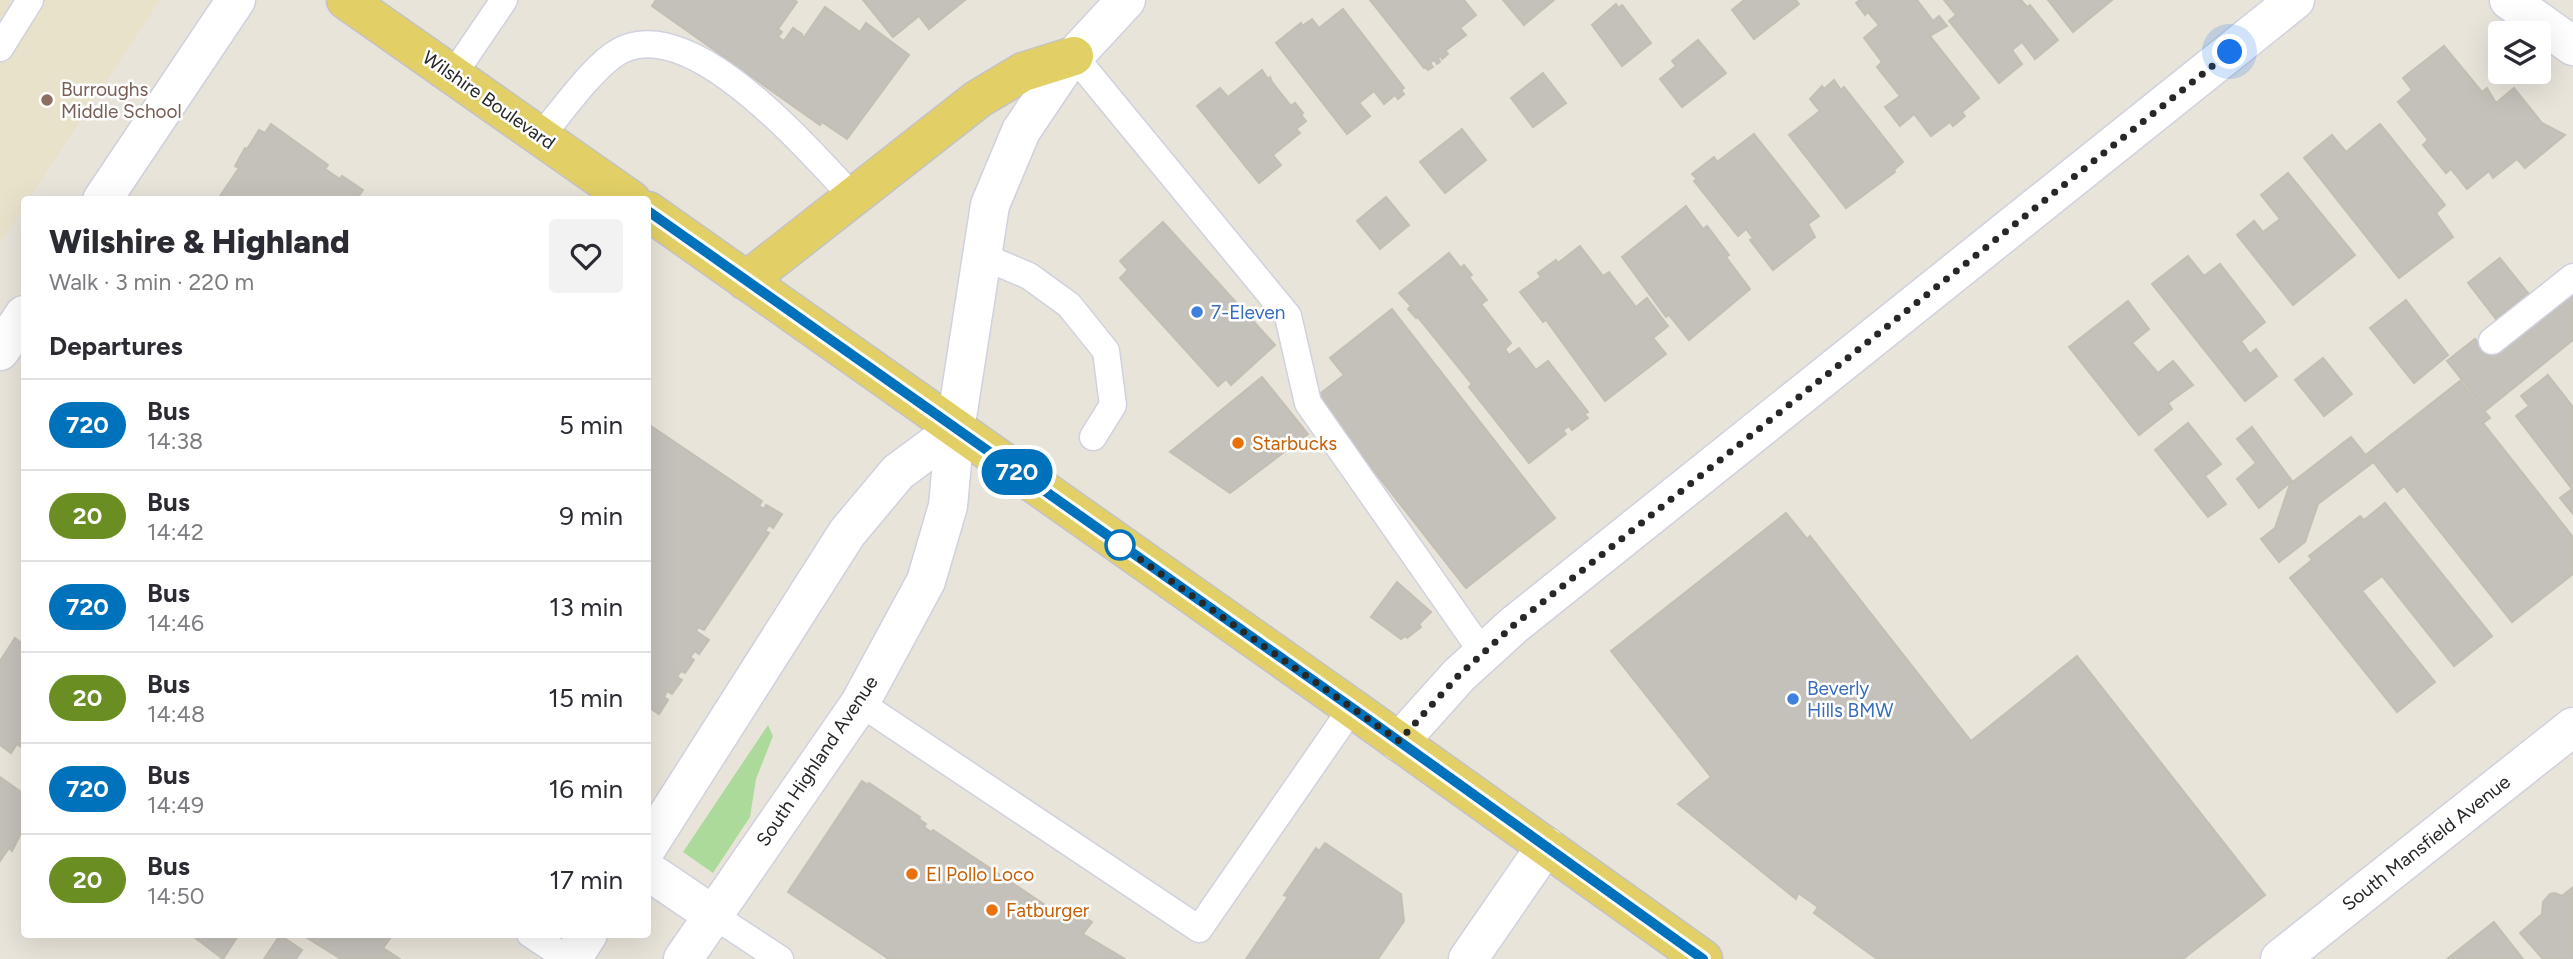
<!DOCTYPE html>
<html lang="en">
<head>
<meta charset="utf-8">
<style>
	:root { --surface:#fff; --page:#f2f2f3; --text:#2b2b33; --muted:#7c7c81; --line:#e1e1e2 }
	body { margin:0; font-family:Figtree,sans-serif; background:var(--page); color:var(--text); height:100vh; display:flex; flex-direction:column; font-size:26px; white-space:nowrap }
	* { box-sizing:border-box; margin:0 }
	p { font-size:23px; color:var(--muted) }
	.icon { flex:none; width:38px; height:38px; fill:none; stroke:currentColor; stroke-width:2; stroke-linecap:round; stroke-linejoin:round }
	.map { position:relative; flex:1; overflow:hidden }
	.side { position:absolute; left:21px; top:196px; width:630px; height:742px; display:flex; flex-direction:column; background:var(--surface); border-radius:7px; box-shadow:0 7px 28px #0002 }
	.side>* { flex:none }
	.badge { padding:0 14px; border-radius:23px; font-size:24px; line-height:46px }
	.fabs { position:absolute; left:2488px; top:21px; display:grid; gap:14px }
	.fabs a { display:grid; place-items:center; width:63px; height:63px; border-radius:7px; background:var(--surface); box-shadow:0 7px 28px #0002; font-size:35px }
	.you { position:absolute; width:35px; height:35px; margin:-18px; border:5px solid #fff; border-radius:50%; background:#1a73e8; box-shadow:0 0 0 10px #1a73e833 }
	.map>.badge { position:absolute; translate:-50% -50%; box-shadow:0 0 0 4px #fff }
	h2 { padding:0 28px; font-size:26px; line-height:63px }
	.round { display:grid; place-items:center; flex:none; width:74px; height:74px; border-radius:7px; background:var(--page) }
	.overview { display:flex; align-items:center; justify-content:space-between; height:119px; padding:0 28px }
	h1 { font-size:33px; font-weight:800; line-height:52px }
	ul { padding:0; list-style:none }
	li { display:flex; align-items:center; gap:21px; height:91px; padding:0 28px; border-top:2px solid var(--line) }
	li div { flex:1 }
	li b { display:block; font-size:26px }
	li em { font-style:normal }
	li .badge { min-width:77px; font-weight:700; text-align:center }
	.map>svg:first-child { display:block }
	.education { fill:#e9e2cb }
	.green { fill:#abda9b }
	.building { fill:#c4c0ba; stroke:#c3bfb4; stroke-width:2 }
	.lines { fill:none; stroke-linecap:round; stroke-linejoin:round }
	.lane-casing { stroke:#d0d1df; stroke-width:29 }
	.street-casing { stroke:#d0d1df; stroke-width:41 }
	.secondary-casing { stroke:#d0d1df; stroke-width:41 }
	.primary-casing { stroke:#c3c3c3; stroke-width:41 }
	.lane { stroke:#fff; stroke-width:26 }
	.street { stroke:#fff; stroke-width:38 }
	.secondary { stroke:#fff; stroke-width:38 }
	.primary { stroke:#e2d066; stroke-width:38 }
	.line-casing { stroke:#fff; stroke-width:16 }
	.line { stroke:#0072bc; stroke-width:10 }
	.walk { stroke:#272727; stroke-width:7; stroke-dasharray:0 12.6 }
	.education-dot { fill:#8d6e63; stroke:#fff; stroke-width:2.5 }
	.shop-dot { fill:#3f7fe0; stroke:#fff; stroke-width:2.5 }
	.food-dot { fill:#e8710a; stroke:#fff; stroke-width:2.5 }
	.stop-dot { fill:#fff; stroke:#0072bc; stroke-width:3.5 }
	.labels { text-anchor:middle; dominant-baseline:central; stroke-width:5; stroke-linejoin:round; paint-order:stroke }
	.education-label { font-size:19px; fill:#785e54; stroke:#fff; text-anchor:start }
	.street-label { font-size:19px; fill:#272727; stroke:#fff }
	.shop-label { font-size:19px; fill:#366cbe; stroke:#fff; text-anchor:start }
	.food-label { font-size:19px; fill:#c56008; stroke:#fff; text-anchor:start }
</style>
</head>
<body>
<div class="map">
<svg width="2573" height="959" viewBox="0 0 2573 959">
	<rect width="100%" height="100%" fill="#e9e4da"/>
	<!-- education -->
	<path class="education" d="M0 0H160L29 199 24 200V207L0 244Z"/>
	<!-- green -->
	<path class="green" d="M768 725 773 736 756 779 750 817 713 873 683 852Z"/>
	<!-- building -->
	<g class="building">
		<path d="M656 0H794L797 2 778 29 782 32 778 37 784 41 793 28 802 34 803 39 825 7 860 32 866 23 909 55 847 139 822 122 820 125 652 6Z"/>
		<path d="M863 0H965L929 29 919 16 893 37Z"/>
		<path d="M1370 0H1464L1476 15 1460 28 1466 35 1445 51 1448 54 1442 59 1441 56 1438 58 1440 62 1437 64 1434 60 1430 63 1433 67 1428 70 1425 67 1424 68Z"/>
		<path d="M1503 0H1554L1524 25Z"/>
		<path d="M1744 0H1796L1799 4 1754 39 1732 10Z"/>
		<path d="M1860 0H1917L1933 21 1939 16 1947 26 1930 36 1979 98 1962 112 1965 116 1953 126 1950 122 1931 136 1914 114 1900 126 1885 107 1900 96 1877 67 1882 62 1864 38 1879 25 1868 12 1865 15 1856 3Z"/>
		<path d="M1944 0H2021L2027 7 2030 5 2058 40 2035 59 2022 42 2012 50 2022 64 1999 83 1949 21 1956 15Z"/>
		<path d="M2048 0H2112L2073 32Z"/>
		<path d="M1616 4 1619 8 1622 5 1651 43 1622 66 1592 25Z"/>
		<path d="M1343 9 1404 88 1401 90 1404 94 1398 99 1395 95 1384 104 1374 91 1359 103 1370 116 1347 134 1276 43 1301 23 1302 26 1312 19 1319 28Z"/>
		<path d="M1698 40 1726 73 1682 107 1660 79 1676 66 1672 61Z"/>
		<path d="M2444 46 2482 92 2487 88 2496 103 2514 88 2542 123 2565 135 2525 168 2517 159 2493 178 2489 171 2467 189 2451 169 2446 173 2423 145 2428 140 2398 102 2412 90 2403 78Z"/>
		<path d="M1262 70 1268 79 1270 77 1272 82 1291 106 1295 103 1303 113 1301 115 1306 121 1296 129 1300 133 1273 155 1281 165 1259 183 1197 106 1220 88 1228 97Z"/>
		<path d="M1543 73 1566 103 1533 127 1511 98Z"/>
		<path d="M1834 80 1841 90 1844 87 1903 162 1894 170 1895 172 1846 208 1789 135 1820 111 1810 99 1822 86 1824 89Z"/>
		<path d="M271 124 328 165 325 169 340 179 342 176 363 190 356 200H225L220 196 239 168 235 166 245 148 247 149 259 130 265 133Z"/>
		<path d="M2380 124 2445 205 2436 213 2453 237 2399 278 2304 158 2332 135 2346 152Z"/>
		<path d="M1462 129 1486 160 1445 193 1420 162Z"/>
		<path d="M1754 134 1819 216 1808 224 1815 237 1773 270 1750 240 1753 238 1746 229 1738 236 1694 181 1697 179 1692 174 1714 157 1717 162Z"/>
		<path d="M2288 173 2355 255 2293 305 2237 235 2254 221 2263 232 2280 219 2261 195Z"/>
		<path d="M1386 197 1409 225 1380 249 1357 221Z"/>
		<path d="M1686 206 1703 229 1707 226 1729 255 1726 257 1750 289 1689 340 1669 315 1666 317 1622 257Z"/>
		<path d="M1163 222 1275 345 1231 385 1226 379 1218 386 1120 278 1128 270 1120 261Z"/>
		<path d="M1580 246 1603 276 1609 272 1636 307 1647 298 1668 326 1653 338 1666 354 1605 401 1546 320 1543 322 1520 292 1541 277 1538 273 1556 260 1558 263Z"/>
		<path d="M1449 253 1461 268 1464 265 1472 275 1469 277 1487 300 1481 304 1511 343 1505 349 1509 355 1519 348 1536 370 1548 361 1588 412 1584 414 1588 418 1572 430 1569 426 1563 430 1566 434 1529 463 1469 387 1472 384 1417 316 1416 318 1408 309 1411 306 1399 293Z"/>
		<path d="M2188 256 2204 276 2220 264 2265 322 2241 341 2250 354 2256 349 2277 376 2245 401 2152 284Z"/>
		<path d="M2500 258 2528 293 2496 319 2468 283Z"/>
		<path d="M2573 288V340L2486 410 2447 361 2475 339 2489 356Z"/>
		<path d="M2406 300 2448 355 2414 383 2370 328Z"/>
		<path d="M2128 301 2149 329 2132 343 2158 373 2173 361 2193 385 2168 403 2172 409 2139 435 2069 347Z"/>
		<path d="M1392 309 1555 518 1466 588 1316 397 1344 375 1330 358Z"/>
		<path d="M2323 358 2352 394 2324 416 2295 380Z"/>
		<path d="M2548 375 2573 407V514L2560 498 2572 489 2516 416 2529 406 2521 396Z"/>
		<path d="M1262 377 1308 434 1230 493 1170 452Z"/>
		<path d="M2460 381 2490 418 2483 423 2573 537V574L2512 622 2404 486 2397 492 2367 454Z"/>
		<path d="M2188 423 2221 464 2205 476 2226 504 2208 517 2155 450Z"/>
		<path d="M648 424 762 501 759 506 764 509 766 505 782 514 773 528 769 525 765 531 769 533 704 630 698 627 696 631 709 640 699 654 695 651 690 657 694 660 685 673 681 671 677 677 682 680 672 694 667 691 664 697 668 700 659 714 648 707Z"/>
		<path d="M2252 427 2292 481 2259 508 2237 479 2256 463 2237 439Z"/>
		<path d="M2351 437 2372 463 2318 504 2305 542 2279 562 2261 539 2275 528 2290 484Z"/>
		<path d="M2385 503 2492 636 2454 666 2382 576 2362 591 2435 682 2397 712 2290 578 2312 560 2309 556 2360 516 2364 520Z"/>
		<path d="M1786 513 1807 539 1810 536 1971 741 2077 656 2265 895 2183 959H1877L1814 913 1818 907 1798 893 1796 899 1678 804 1711 777 1611 651Z"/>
		<path d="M1397 582 1431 612 1419 624 1421 627 1407 638 1405 636 1401 639 1371 617Z"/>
		<path d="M15 638 24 645V749L17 744 11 753 0 745V661Z"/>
		<path d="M0 777 24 794V827L12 851 9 848 0 861Z"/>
		<path d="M862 781 868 785 869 783 920 817 919 819 926 824 924 827 931 832 933 830 1051 909 1049 912 1066 923 1075 911 1092 922 1083 934 1125 959H889L788 892Z"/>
		<path d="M1325 843 1401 894 1404 921 1378 959H1246L1288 897 1284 895 1316 848 1319 851Z"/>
		<path d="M2573 887V959H2543L2520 933 2542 914 2543 902 2550 894 2555 893 2562 896Z"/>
		<path d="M2494 922 2523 959H2447Z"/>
		<path d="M190 934H239L223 959Z"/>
		<path d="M301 934H388L391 937 383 948 400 959H341Z"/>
		<path d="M280 935 302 950 296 959H264Z"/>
	</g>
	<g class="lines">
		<!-- lane casing -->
		<g class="lane-casing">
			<g id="lane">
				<path d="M0 48 30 0"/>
				<path d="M1074 56 1288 316 1308 403 1483 653"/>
				<path d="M453 75 504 0"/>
				<path d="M541 136C561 112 588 74 612 56 684 2 808 150 853 197"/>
				<path d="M982 256 1029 276 1069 305 1106 351 1113 405 1093 437"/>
				<path d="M2492 341 2573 277"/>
				<path d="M860 703 1199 929 1352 708"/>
				<path d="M713 915 780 959"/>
				<path d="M530 934 568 959"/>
			</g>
		</g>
		<!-- street casing -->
		<g class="street-casing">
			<g id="street">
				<path d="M102 200 236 0"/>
				<path d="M0 351 24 315"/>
				<path d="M1399 742 1459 675 1514 625 2295 0"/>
				<path d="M648 871 713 915"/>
				<path d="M1468 959 1546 846"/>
				<path d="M2280 959 2573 727"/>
			</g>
		</g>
		<!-- secondary casing -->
		<g class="secondary-casing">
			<g id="secondary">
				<path d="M2509 0 2573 46"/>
				<path d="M648 846 847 533 898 472 955 430"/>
				<path d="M572 959 588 934"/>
				<path d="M683 959 860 703 926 581 948 506 955 430 990 205 1021 131 1064 67 1126 0"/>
			</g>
		</g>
		<!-- primary casing -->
		<g class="primary-casing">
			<g id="primary">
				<path d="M346 0 631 200"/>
				<path d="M648 211 1352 708 1703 959"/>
				<path d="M746 281 978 99 1023 72 1074 56"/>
			</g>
		</g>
		<!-- lane -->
		<use href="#lane" class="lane"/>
		<!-- street -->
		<use href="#street" class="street"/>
		<!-- secondary -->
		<use href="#secondary" class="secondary"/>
		<!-- primary -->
		<use href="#primary" class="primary"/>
	</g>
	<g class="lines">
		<!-- line casing -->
		<g class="line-casing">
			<path id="line" d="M648 211 1368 719 1703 959"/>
		</g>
		<!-- line -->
		<use href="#line" class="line"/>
		<!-- walk -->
		<path class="walk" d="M1120 545 1399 741 1459 675 1514 625 2230 52"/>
	</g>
	<!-- markers -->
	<circle class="education-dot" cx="47" cy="100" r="7"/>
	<g class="shop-dot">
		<circle cx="1197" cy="312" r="7"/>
		<circle cx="1793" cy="699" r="7"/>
	</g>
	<g class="food-dot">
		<circle cx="1238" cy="443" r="7"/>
		<circle cx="912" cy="874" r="7"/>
		<circle cx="992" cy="910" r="7"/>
	</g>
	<circle class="stop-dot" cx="1120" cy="545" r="14"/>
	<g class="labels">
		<!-- education labels -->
		<g class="education-label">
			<text x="61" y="89">Burroughs<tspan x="61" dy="22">Middle School</tspan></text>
		</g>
		<!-- street labels -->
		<g class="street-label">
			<text transform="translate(489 100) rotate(35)">Wilshire Boulevard</text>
			<text transform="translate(817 761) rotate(-56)">South Highland Avenue</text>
			<text transform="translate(2426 843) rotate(-38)">South Mansfield Avenue</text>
		</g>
		<!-- shop labels -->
		<g class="shop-label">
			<text x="1211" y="312">7-Eleven</text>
			<text x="1807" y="688">Beverly<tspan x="1807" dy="22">Hills BMW</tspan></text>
		</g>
		<!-- food labels -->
		<g class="food-label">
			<text x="1252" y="443">Starbucks</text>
			<text x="926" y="874">El Pollo Loco</text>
			<text x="1006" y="910">Fatburger</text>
		</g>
	</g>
</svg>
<div class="fabs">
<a><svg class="icon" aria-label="layers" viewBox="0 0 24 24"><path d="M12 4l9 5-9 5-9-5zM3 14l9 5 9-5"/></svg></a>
</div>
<div class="you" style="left:2230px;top:52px"></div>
<b class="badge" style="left:1017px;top:472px;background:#0072bc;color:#fff">720</b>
<section class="side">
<div class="overview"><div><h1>Wilshire &amp; Highland</h1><p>Walk · 3 min · 220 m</p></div><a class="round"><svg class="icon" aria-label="heart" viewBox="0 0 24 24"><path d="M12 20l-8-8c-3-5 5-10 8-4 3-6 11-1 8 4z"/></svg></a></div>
<h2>Departures</h2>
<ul>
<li><span class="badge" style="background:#0072bc;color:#fff">720</span><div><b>Bus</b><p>14:38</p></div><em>5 min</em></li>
<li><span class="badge" style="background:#6b8e23;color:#fff">20</span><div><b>Bus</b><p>14:42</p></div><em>9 min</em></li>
<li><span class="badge" style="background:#0072bc;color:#fff">720</span><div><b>Bus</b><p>14:46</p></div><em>13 min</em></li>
<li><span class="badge" style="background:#6b8e23;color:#fff">20</span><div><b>Bus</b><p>14:48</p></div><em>15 min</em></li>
<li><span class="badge" style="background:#0072bc;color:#fff">720</span><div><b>Bus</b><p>14:49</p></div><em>16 min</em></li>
<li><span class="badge" style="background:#6b8e23;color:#fff">20</span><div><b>Bus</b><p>14:50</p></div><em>17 min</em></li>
</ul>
</section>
</div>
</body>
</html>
